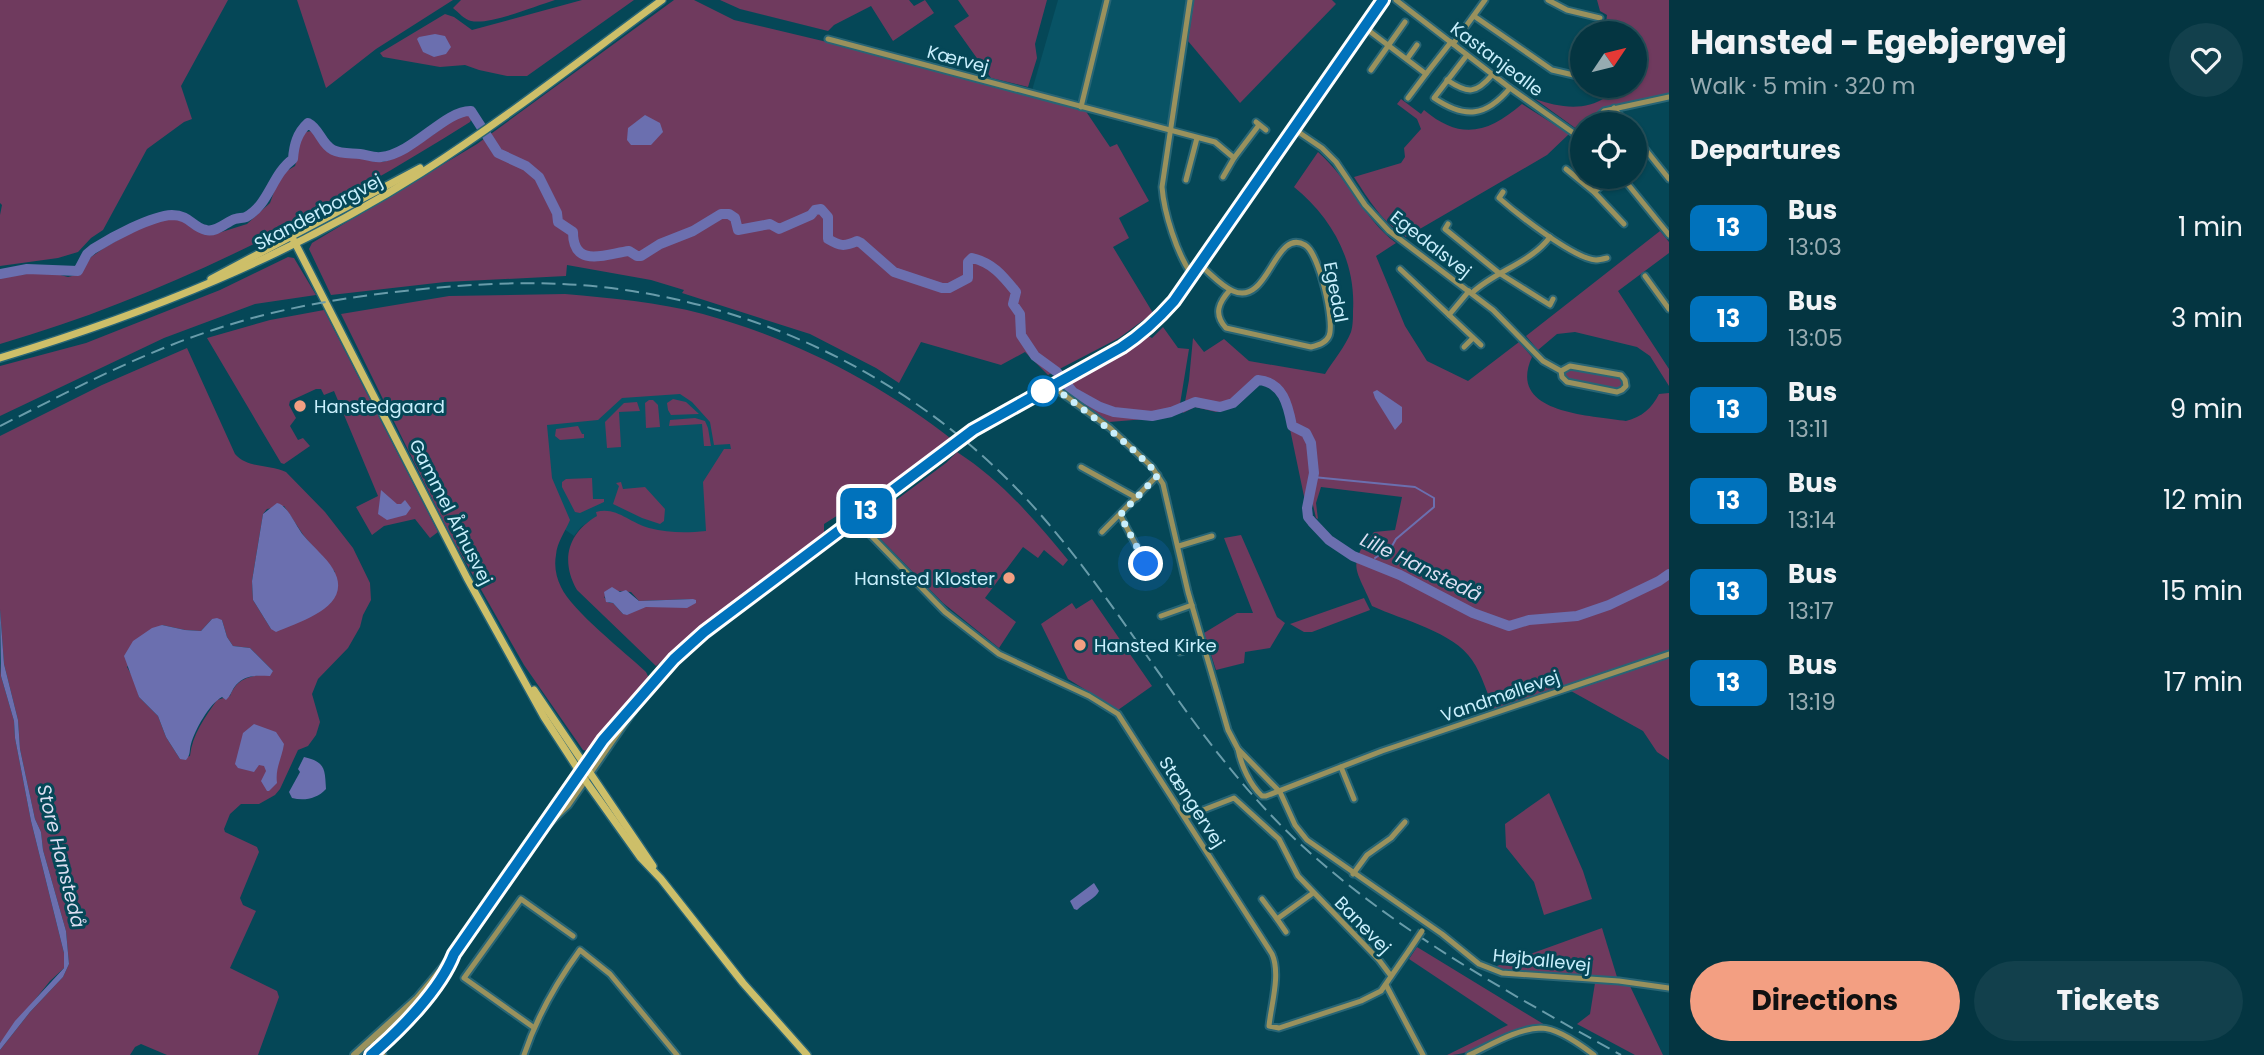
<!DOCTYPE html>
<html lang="en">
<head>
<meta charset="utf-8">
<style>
	:root { --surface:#043541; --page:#12404c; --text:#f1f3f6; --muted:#97abb1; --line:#25505a; --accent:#f39f82 }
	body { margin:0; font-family:Poppins,sans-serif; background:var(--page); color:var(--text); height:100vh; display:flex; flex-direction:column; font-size:26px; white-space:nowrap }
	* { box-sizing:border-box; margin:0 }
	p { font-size:23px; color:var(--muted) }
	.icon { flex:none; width:38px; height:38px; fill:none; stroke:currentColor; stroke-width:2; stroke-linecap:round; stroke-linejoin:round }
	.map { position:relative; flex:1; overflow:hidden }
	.details { display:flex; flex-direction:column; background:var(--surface); width:595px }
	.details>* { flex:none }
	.badge { padding:0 14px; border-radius:10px; font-size:24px; line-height:46px }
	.needle { width:46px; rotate:55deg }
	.fabs { position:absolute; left:1570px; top:21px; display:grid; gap:14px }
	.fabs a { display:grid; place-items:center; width:77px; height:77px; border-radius:50%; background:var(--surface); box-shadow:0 2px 5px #0004,0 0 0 2px var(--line); font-size:35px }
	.you { position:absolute; width:35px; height:35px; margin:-18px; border:5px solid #fff; border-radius:50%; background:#1a73e8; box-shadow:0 0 0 10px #1a73e833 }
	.map>.badge { position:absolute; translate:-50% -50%; box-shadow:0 0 0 4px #fff }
	h2 { padding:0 21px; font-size:26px; line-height:63px }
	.round { display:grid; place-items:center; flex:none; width:74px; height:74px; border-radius:37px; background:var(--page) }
	.head { display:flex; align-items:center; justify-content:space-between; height:119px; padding:0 21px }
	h1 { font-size:33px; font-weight:700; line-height:52px }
	.button { display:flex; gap:14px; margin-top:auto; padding:14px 21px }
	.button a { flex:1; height:80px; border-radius:42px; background:var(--accent); color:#111; font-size:28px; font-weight:700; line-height:80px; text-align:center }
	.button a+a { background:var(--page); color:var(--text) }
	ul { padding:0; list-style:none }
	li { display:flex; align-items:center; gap:21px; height:91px; padding:0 21px }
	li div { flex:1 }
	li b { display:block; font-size:26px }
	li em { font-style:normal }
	li .badge { min-width:77px; font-weight:700; text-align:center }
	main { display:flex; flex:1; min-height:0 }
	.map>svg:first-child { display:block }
	.built { fill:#085365 }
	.green { fill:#6f3a5e; fill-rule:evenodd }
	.water { fill:#6b6faf }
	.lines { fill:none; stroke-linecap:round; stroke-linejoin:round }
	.stream { stroke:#6b6faf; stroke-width:2 }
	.river { stroke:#6b6faf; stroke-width:10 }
	.minor-casing { stroke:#286575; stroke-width:9 }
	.tertiary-casing { stroke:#286575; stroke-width:10 }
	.secondary-casing { stroke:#286575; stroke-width:10 }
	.minor { stroke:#99915d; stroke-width:5 }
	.tertiary { stroke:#99915d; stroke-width:6 }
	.secondary { stroke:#cdbf69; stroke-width:7 }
	.rail { stroke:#689caa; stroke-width:2; stroke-dasharray:14 7; stroke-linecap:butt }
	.minor-bridge-casing { stroke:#286575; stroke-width:9; stroke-linecap:butt }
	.minor-bridge { stroke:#99915d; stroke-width:5 }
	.line-casing { stroke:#fff; stroke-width:16 }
	.line { stroke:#0072bc; stroke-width:10 }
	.walk { stroke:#c9effc; stroke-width:7; stroke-dasharray:0 12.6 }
	.stop-dot { fill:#fff; stroke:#0072bc; stroke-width:3.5 }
	.poi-dot { fill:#f39f82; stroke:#054757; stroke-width:2.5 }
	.labels { text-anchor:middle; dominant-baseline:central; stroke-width:6; stroke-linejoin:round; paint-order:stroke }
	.street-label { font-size:18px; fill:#c9effc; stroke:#054757 }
	.poi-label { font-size:18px; fill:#c9effc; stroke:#054757; text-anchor:start }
	.water-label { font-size:19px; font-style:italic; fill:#dcdef1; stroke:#054757 }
</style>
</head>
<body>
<main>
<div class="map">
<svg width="1669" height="1055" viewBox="0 0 1669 1055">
	<rect width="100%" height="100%" fill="#054757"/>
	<!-- built -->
	<g class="built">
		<path d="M1058 0H1188L1167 133 1031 94Z"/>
		<path d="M805 376 703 545 598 516 581 527 574 536 553 521 531 419 620 392Z"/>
	</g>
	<!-- green -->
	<g class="green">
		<path d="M0 0H228L181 86 192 119 184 122 147 149 103 230 91 238 78 252 58 258 0 266V215L2 205 0 203Z"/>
		<path d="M297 0H453L376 49 326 88Z"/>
		<path d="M461 0H555C535 6 491 25 471 21 465 20 458 12 453 8Z"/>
		<path d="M582 0H634L527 76H507L479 70 465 65 440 67 383 57 380 53 445 14 454 17 472 30Z"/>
		<path d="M674 0H694L734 20 827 42 1085 110 1110 147 1117 144 1149 201 1119 218 1129 238 1113 247 1153 313 1119 338 1048 375 1025 352 1001 365 921 342 899 383 876 368 810 334 682 293 684 290 651 280 567 265 566 276 445 282 331 295 309 249 312 243 477 144Z"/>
		<path d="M720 0H909L914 6 925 0 934 13 893 41 871 6 834 25 828 31 740 9Z"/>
		<path d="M958 0H1047L1035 44 1037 58 1028 87 991 78 954 26 969 16Z"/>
		<path d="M1194 0H1332L1336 4 1240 103 1188 41Z"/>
		<path d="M1597 0H1669V93L1603 108 1594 114 1585 124H1582L1581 130H1578L1535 99C1558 107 1584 112 1606 97L1609 88 1613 86H1634V33H1623V24L1606 23 1607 15 1600 11Z"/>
		<path d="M1401 99 1421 114 1424 110C1461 141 1488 133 1522 104L1569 134 1547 155 1406 237C1383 223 1368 199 1354 177L1401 163 1405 157 1404 148 1421 129 1417 119 1397 104Z"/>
		<path d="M463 113H468L472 118 470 122C322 215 168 295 0 344V278L45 271 68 277 80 274 91 257 104 248 139 228 163 219 176 218 190 222 203 234 212 235 247 224 270 203 280 175 295 166 297 159 295 147 305 132 312 131C329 154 332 152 357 156 364 158 371 162 378 162 397 164 446 125 463 113Z"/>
		<path d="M1318 152C1349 179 1363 218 1396 243L1376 256 1405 326 1427 361 1468 381 1519 342 1532 357C1506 414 1591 415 1626 421 1642 417 1652 408 1659 394L1669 393V650L1494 709C1487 694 1482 674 1472 660 1454 632 1402 620 1372 606 1357 569 1345 566 1374 532L1395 530 1402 497 1321 487 1316 503 1318 519 1316 518 1312 501H1305L1286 410 1276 393 1265 383 1259 384 1239 404 1216 412 1195 407 1183 413 1189 380 1193 338 1204 352 1224 339 1249 361 1325 374C1333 361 1345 347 1351 332 1353 326 1353 317 1353 311 1356 261 1332 218 1294 187Z"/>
		<path d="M1660 231 1669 242V253L1618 291 1669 369V386L1650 356 1637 347 1575 332 1557 334 1538 350 1526 336Z"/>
		<path d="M288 257 294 258 316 295 255 304 164 338 0 416V366L86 343 220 290Z"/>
		<path d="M565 294C611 298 658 302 703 314 794 339 880 383 954 441L939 449 849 514 843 512 824 524V535L725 607 656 666 577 590C560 560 568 533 597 516L596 512C616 506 630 523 649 528 669 533 686 533 706 531L703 482 724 449H731L730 444 714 445 710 422 692 402 680 394 622 398 598 420 547 425 552 478 570 520C565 532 557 542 556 555 554 566 556 577 561 587 572 611 625 652 646 672L649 678 641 689 639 688C623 710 604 729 587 751L583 750 524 665 450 535 341 314 449 296ZM617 591 631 592 639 601 693 599C672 605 665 604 645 607 636 608 633 614 623 614L613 603H609L604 597Z"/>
		<path d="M324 310 438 532 430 538 415 519 384 526 372 535 356 507 378 496 334 391 324 395 321 389H316L290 401 289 405 296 418 290 426 298 440 303 438 310 446 284 464 281 463 207 338 270 320Z"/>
		<path d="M1163 327 1178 348 1189 349 1180 404 1171 417 1109 422 1063 389 1082 376 1108 364 1148 336 1152 338Z"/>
		<path d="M187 348 235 454C248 469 270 464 286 472L325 512 353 548 370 583 371 600 363 615 360 627 348 648 318 679 312 694 320 722 316 735 308 746 298 750 280 789 275 795 259 804H241L230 814 224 829 225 832 257 847 259 852 240 898 243 905 256 911 230 968 277 991 279 997 258 1055H167L141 1044 135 1047 130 1055H0V1050L30 1012 63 977 69 964 66 931 43 850 41 832 35 819 20 749 18 720 4 664 0 609V436L102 385ZM284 506 304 536 335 572 271 629 253 600 252 581 263 514 267 509ZM212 619 222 620 227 637 233 646 250 648 273 671C254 678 239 674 230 696L217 700C205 717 192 735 190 756L180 759 166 737 158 716 139 697 135 681 127 667 162 625 185 630 201 631Z"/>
		<path d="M1569 367 1620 376 1624 381 1623 387 1618 389 1569 380 1564 373Z"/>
		<path d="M673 399 686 402 699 414 671 415 668 410 667 403Z"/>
		<path d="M649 400H653L658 405 660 427 646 428 645 403Z"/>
		<path d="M637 402 640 411 619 412 621 447 607 448 605 422 624 403Z"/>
		<path d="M695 418 705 421 708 428 711 446H704L702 424 669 426 670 420Z"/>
		<path d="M578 426 582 434H584V438L560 440 555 436 556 429Z"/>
		<path d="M957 452C1002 481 1034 519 1068 560L1063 566 1044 550 1038 558 1023 547 985 598 1016 622 999 648 943 603 869 527 868 521 946 463Z"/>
		<path d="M592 478 593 499H604V502L580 513 575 512 562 487V482L566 479Z"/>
		<path d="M621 482 623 489 645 487 665 509 664 521 660 524 642 518 613 504 619 486 616 483Z"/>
		<path d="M1241 535 1277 617 1285 623 1270 648 1245 652 1244 663 1216 670 1204 633 1237 613H1253L1224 538Z"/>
		<path d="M1364 598 1370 610 1312 632H1304L1290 624Z"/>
		<path d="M1092 599 1152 686 1118 710 1068 679 1041 624 1072 603 1076 609Z"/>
		<path d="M1669 658V760L1657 752 1643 731 1571 691Z"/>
		<path d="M0 663 1 676 14 721 15 738 31 821 64 953V968L50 981 0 1043Z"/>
		<path d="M1549 793 1583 871 1592 899 1544 915 1534 882 1506 847 1505 824Z"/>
		<path d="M1602 928 1617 977 1499 970 1497 966Z"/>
		<path d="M1417 947 1545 1025C1510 1024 1482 1055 1447 1055L1508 1025 1409 959Z"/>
		<path d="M1595 983 1630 986 1663 1055H1635L1577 1024 1590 1014Z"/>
	</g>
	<!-- water -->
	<g class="water">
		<path d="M435 34 445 36 451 47 446 54 434 57 423 52 417 39 419 37Z"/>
		<path d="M645 115 660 123 663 132 651 145H631L627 140 628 128Z"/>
		<path d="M1377 390 1402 407V422L1395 430 1375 398 1373 392Z"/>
		<path d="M381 490 397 504H401L405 500 411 508 406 515 387 520 378 514Z"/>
		<path d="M277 503C288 505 296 527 304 536 313 547 326 557 333 569 355 606 301 621 276 632L271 629 253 600 252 581 263 514Z"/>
		<path d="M612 587 620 592 626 590 639 601 693 599 696 600V603L687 608 646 607 627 615 623 614 613 603 606 602 604 592Z"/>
		<path d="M0 609 4 664 18 720 20 749 35 819 41 832 43 850 66 931 69 964 63 977 30 1012 0 1050V1043L15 1021 64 968V953L31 821 15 738 14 721 1 676Z"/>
		<path d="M217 618 222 620 227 637 233 646 250 648 273 671 270 676C257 676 246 674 236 685 232 689 231 696 226 700L222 697C209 704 195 730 191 744 189 751 191 754 186 760L180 759 166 737 158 716 139 697 124 656 133 641 152 628 162 625 185 630 201 631 212 619Z"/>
		<path d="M254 724 276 732 284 744C282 758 275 768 277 783L269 791H267L261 781 266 771 264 766 259 765 254 772 238 768 235 764 243 733Z"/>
		<path d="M304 757C325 762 325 768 326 789 317 799 304 801 292 798L289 792 300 772 298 769Z"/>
		<path d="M1094 883 1099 891C1096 898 1084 903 1077 910L1074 909 1070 901Z"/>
	</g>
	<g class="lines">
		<!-- stream -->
		<path class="stream" d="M1313 477 1415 487 1434 498V507L1396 539 1392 546 1375 558"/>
		<!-- river -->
		<path class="river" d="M0 274 27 269 78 271 87 254 93 249C112 237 151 216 172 215 190 215 192 227 206 230 216 233 226 222 235 219 239 218 243 218 246 217 269 205 272 174 293 159 294 145 297 133 308 123 320 129 321 144 333 150 341 154 351 153 360 154 367 155 374 158 381 157 413 154 445 110 471 111L498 153 526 166 539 177 557 213 558 222 573 232C573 269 606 254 629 251L637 256H641L660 244 693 231 721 214H729L735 218 738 230 770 224 779 229 811 215 815 210 821 209 828 217V239C840 246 844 247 857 241L861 243 894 272 942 288H949L968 278V262L972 258C993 263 1003 276 1016 292L1013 304 1020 314 1021 335 1035 356 1057 372 1073 392 1100 407 1114 412 1152 416 1171 412 1195 402 1220 407 1233 403 1258 380C1283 382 1288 405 1292 426L1306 433 1311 443 1314 473 1307 508 1308 517 1312 522 1329 540 1353 556 1400 575 1473 613 1509 626 1529 620 1577 616 1609 605 1659 581 1669 574"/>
		<!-- minor casing -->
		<g class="minor-casing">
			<g id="minor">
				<path d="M1190 0 1162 187C1164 213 1177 254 1192 275"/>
				<path d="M1396 0 1510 88 1582 139"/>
				<path d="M1548 0 1567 10 1600 18"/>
				<path d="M1474 16 1552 70 1582 77"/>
				<path d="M1364 27 1426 74 1451 42"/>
				<path d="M828 39 1215 142 1234 158 1223 177"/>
				<path d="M1453 44 1485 0"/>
				<path d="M1467 55 1434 98C1465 119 1486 117 1510 88"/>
				<path d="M1407 59 1417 45"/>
				<path d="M1371 70 1405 22"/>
				<path d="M1447 80C1468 94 1476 94 1492 75"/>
				<path d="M1408 98 1426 74"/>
				<path d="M1081 107 1107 0"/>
				<path d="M1614 108 1627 124"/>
				<path d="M1256 122 1266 130"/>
				<path d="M1590 124 1604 111 1669 97"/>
				<path d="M1294 129 1322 148 1336 162 1365 205 1389 231 1493 310 1543 361 1561 371 1562 377 1567 382 1617 392 1622 390 1626 386 1625 380 1621 375 1570 366 1561 371"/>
				<path d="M1634 135 1669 179"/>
				<path d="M1234 158 1259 125"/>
				<path d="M1566 169 1594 192 1624 224"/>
				<path d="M1622 177 1669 235"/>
				<path d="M1186 180 1197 138"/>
				<path d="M1503 192 1499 198C1516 213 1574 259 1596 260 1599 260 1603 259 1607 258"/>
				<path d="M1594 192 1612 177"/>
				<path d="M1448 224 1445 229 1499 273 1550 305 1553 299"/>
				<path d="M1200 265C1210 273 1221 286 1233 291 1269 307 1274 227 1305 245 1319 253 1335 322 1329 336 1326 343 1318 345 1311 347L1226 328C1213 314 1219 302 1230 290"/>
				<path d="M1400 269 1481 345"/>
				<path d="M1645 276 1669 309"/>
				<path d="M1472 293C1495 271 1531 263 1550 237"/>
				<path d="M1449 315 1469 291"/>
				<path d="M1464 347 1473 338"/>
				<path d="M1052 386 1110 428 1152 467 1163 484 1188 592 1228 730 1238 749 1280 792 1295 825 1307 840 1442 934 1479 964 1502 973 1619 981 1669 988"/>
				<path d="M1081 467 1137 498"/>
				<path d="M1120 515 1146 564"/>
				<path d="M855 519 945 612 999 654 1089 696 1118 714 1272 954C1281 974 1271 1005 1269 1026L1279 1028 1361 1001 1381 991 1410 949"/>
				<path d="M1102 532 1158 475"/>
				<path d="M1179 546 1212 536"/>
				<path d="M1161 616 1192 605"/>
				<path d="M1180 652 1205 645"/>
				<path d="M1238 749C1241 765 1250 785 1262 796H1266L1382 751 1669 654"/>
				<path d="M1341 767 1354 799"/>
				<path d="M1185 817 1234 798 1279 839 1298 876 1379 960 1391 976"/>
				<path d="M1353 874 1367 855 1391 838 1405 822"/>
				<path d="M1262 899 1277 919"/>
				<path d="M1286 932 1277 919 1313 893"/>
				<path d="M1386 985 1423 1055"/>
				<path d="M533 1027 464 978 521 899 573 936"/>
				<path d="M371 1041 383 1055"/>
				<path d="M524 1055C537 1016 556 983 580 950L610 974 677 1055"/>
				<path d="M1469 1055C1491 1045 1516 1029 1541 1028 1557 1028 1581 1045 1594 1055"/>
			</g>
		</g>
		<!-- tertiary casing -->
		<g class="tertiary-casing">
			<g id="tertiary">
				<path d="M547 825 568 805 633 711"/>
				<path d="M378 1049V1041L391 1029"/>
				<path d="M354 1055 417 998 454 954 603 740 675 659 704 632 973 430 1122 347 1142 334 1174 301 1383 0"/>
				<path d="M371 1055 415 1012 452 959"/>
			</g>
		</g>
		<!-- secondary casing -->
		<g class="secondary-casing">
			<g id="secondary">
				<path d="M292 237 467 578 544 717 585 780 640 857 661 879 743 983 807 1055"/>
				<path d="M211 279 420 168"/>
				<path d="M0 358C148 313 290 256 421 173 504 120 583 58 662 0"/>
				<path d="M534 690 653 866"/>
			</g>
		</g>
		<!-- minor -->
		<use href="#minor" class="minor"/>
		<!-- tertiary -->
		<use href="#tertiary" class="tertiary"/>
		<!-- secondary -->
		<use href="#secondary" class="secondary"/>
		<!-- rail -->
		<path class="rail" d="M0 426C70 391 139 354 213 330 281 307 352 296 423 289 475 284 527 281 579 285 743 297 904 371 1019 491 1122 599 1187 738 1297 841 1393 930 1507 992 1621 1055"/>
		<!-- minor-bridge casing -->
		<g class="minor-bridge-casing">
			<path id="minor-bridge" d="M1410 949 1422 931"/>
		</g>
		<!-- minor-bridge -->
		<use href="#minor-bridge" class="minor-bridge"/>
	</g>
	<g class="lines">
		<!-- line casing -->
		<g class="line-casing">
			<path id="line" d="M371 1055C400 1030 440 990 454 954L603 740 674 659 704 632 973 430 1122 347C1142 334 1158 319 1174 301L1383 0"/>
		</g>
		<!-- line -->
		<use href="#line" class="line"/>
		<!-- walk -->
		<path class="walk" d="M1043 391 1052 386C1089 414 1127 440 1158 475L1120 515 1146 564"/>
	</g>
	<!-- markers -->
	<circle class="stop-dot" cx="1043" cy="391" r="14"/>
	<g class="poi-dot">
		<circle cx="300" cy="406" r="7"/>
		<circle cx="1009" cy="578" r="7"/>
		<circle cx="1080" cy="645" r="7"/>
	</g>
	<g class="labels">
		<!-- street labels -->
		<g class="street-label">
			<text transform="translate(958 59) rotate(15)">Kærvej</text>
			<text transform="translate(1497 59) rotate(37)">Kastanjealle</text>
			<text transform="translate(318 212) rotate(-28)">Skanderborgvej</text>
			<text transform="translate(1431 244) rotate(38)">Egedalsvej</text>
			<text transform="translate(1336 292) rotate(79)">Egedal</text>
			<text transform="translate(451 512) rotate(63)">Gammel Århusvej</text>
			<text transform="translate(1500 696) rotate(-19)">Vandmøllevej</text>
			<text transform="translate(1192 802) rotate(57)">Stængervej</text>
			<text transform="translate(1363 925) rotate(46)">Banevej</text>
			<text transform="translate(1542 960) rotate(6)">Højballevej</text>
		</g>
		<!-- poi labels -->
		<g class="poi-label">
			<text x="314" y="406">Hanstedgaard</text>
			<text x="995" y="578" text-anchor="end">Hansted Kloster</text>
			<text x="1094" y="645">Hansted Kirke</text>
		</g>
		<!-- water labels -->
		<g class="water-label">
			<text transform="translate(1421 567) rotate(26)">Lille Hanstedå</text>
			<text transform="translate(61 856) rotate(76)">Store Hanstedå</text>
		</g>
	</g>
</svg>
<div class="fabs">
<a><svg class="needle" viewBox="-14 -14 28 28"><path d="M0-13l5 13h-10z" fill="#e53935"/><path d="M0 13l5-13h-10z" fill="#97abb1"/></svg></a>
<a><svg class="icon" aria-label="locate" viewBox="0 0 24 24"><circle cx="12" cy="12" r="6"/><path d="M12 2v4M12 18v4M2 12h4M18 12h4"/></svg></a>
</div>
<div class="you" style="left:1146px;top:564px"></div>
<b class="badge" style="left:866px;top:511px;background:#0072bc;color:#fff">13</b>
</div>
<section class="details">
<div class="head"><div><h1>Hansted - Egebjergvej</h1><p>Walk · 5 min · 320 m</p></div><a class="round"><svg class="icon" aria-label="heart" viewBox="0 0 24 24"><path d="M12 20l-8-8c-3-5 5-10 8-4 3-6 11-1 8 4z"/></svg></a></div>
<h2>Departures</h2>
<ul>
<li><span class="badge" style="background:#0072bc;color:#fff">13</span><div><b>Bus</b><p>13:03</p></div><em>1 min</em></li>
<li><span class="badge" style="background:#0072bc;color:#fff">13</span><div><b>Bus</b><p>13:05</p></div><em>3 min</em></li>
<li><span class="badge" style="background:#0072bc;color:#fff">13</span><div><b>Bus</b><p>13:11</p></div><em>9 min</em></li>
<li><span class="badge" style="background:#0072bc;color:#fff">13</span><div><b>Bus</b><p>13:14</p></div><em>12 min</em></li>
<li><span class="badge" style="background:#0072bc;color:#fff">13</span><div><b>Bus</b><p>13:17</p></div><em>15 min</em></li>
<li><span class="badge" style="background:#0072bc;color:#fff">13</span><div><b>Bus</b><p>13:19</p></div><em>17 min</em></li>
</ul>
<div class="button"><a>Directions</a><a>Tickets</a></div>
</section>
</main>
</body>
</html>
